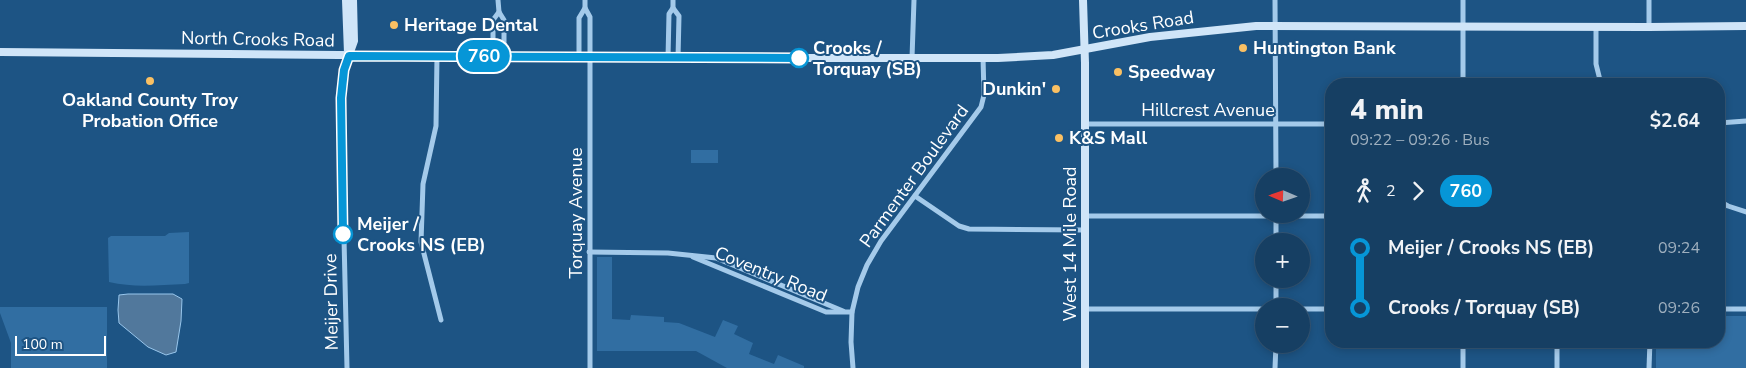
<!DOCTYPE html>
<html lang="en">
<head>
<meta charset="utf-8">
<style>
	:root { --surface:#163f63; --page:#234a6c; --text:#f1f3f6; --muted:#9eafbe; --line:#355878 }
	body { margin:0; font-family:"Nunito Sans",sans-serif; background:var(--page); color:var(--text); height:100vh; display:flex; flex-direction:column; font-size:19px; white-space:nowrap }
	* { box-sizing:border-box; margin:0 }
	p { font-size:16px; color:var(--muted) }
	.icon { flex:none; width:28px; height:28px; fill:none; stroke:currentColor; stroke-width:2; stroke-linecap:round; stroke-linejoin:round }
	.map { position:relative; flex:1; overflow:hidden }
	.panel { position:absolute; left:1325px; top:78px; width:400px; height:270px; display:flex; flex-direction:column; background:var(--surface); border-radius:20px; box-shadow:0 2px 8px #0003,0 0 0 1px var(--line) }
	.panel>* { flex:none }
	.badge { padding:0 10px; border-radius:16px; font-size:18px; line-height:32px }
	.needle { width:32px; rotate:272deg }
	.buttons { position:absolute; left:1255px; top:168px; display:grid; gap:10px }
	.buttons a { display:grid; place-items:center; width:55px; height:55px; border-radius:50%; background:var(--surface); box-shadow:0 2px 8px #0003,0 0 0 1px var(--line); font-size:25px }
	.scale { position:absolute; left:15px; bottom:12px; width:91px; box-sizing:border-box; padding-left:5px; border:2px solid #fff; border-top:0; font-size:14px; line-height:18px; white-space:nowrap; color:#fff; -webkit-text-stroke:4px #1d5484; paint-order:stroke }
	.map>.badge { position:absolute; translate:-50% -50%; box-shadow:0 0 0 2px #fff }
	.legs { display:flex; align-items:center; gap:8px; height:55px; padding:0 25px; font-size:16px }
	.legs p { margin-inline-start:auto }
	.overview { display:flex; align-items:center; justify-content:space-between; height:85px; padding:0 25px }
	h1 { font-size:28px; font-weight:800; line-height:38px }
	ul { padding:0 25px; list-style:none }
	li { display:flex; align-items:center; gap:18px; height:60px; font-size:19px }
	li i { display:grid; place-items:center; width:8px; height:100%; margin:0 6px; background:currentColor }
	li i::after { content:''; width:12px; height:12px; margin:-6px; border:4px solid; border-radius:50%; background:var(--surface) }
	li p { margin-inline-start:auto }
	li:first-child i { background:linear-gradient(#0000 50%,currentColor 0) }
	li:last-child i { background:linear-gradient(currentColor 50%,#0000 0) }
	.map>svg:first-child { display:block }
	.green { fill:#316ea2 }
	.water { fill:#51789c; stroke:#98c6ec }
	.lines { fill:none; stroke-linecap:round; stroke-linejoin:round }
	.street { stroke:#a4caea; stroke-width:5 }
	.secondary { stroke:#d0e5f8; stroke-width:8 }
	.line-1-casing { stroke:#fff; stroke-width:11 }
	.line-1 { stroke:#0696d7; stroke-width:8 }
	.poi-dot { fill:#fac063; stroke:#1d5484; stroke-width:2 }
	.stop-1-dot { fill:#fff; stroke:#0696d7; stroke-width:2.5 }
	.labels { text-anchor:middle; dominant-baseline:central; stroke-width:4; stroke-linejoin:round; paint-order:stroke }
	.poi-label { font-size:18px; font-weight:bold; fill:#fff; stroke:#1d5484; text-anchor:start }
	.street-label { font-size:18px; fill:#fff; stroke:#1d5484 }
	.stop-label { font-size:18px; font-weight:bold; fill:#fff; stroke:#1d5484; text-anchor:start }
</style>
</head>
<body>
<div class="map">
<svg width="1746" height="368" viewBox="0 0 1746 368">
	<rect width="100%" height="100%" fill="#1d5484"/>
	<!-- green -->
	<g class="green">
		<rect x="691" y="150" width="27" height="13"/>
		<path d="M189 232V283L185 284C159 285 134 288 109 282L108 238 111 236H165L169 233Z"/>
		<path d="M597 257H612V319L630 320 631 315 664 317V322L679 323 715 337 723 320 738 326 734 334 753 343 749 354 774 364 778 355 804 366V368H727L696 351H597Z"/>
		<path d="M0 307H107V368H11V343L0 313Z"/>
		<path d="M1719 316H1746V368H1656V341H1719Z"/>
	</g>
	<!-- water -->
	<path class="water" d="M128 294H173L182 299 181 321 176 352 166 355 148 347 119 323 118 310 119 295Z"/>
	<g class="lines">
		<!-- street -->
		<g class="street">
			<path d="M498 0 499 12 504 20V56"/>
			<path d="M585 0V8L590 17V368"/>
			<path d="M673 0V8L679 16 678 58"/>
			<path d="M1275 0 1276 176"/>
			<path d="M1649 0V27"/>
			<path d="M1596 27V64L1601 84"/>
			<path d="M437 56 436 126 423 184 421 242 441 320"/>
			<path d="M493 56V20L499 12"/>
			<path d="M579 57V18L585 8"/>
			<path d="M668 58 669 14 673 8"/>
			<path d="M912 58 914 0"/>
			<path d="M1463 84V0"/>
			<path d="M1719 123 1746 121"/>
			<path d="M1085 124H1331"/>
			<path d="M915 196 959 226 969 229 1085 230"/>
			<path d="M1719 201 1728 206 1746 212"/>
			<path d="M1085 216H1331"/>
			<path d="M1276 241V214"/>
			<path d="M589 252 668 253 716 258 843 311"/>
			<path d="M693 257 826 312H852"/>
			<path d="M1276 306V279"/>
			<path d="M1086 309H1264"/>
			<path d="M1301 309H1331"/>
			<path d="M1719 309H1746"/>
			<path d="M347 368 341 108 343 81 349 55"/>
			<path d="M853 368 851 342 852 312 858 287 867 265 881 241 981 107 984 95 983 57"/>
			<path d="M1275 368 1276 344"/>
			<path d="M1463 368V341"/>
			<path d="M1557 368V341"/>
			<path d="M1649 368 1650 341"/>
		</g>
		<!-- secondary -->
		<g class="secondary">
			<path d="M346 0 348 53"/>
			<path d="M1083 0 1085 63V368"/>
			<path d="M0 52 668 58H998L1053 55 1150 37 1256 26 1649 27 1746 26"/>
			<path d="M349 55 354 41 353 0"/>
		</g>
	</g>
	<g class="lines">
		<!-- line-1 casing -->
		<g class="line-1-casing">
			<path id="line-1" d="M343 234 341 98 344 70 349 56 799 58"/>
		</g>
		<!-- line-1 -->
		<use href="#line-1" class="line-1"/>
	</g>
	<!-- markers -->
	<g class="poi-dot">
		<circle cx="394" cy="25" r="5"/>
		<circle cx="1243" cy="48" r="5"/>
		<circle cx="1118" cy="72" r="5"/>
		<circle cx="150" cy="81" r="5"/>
		<circle cx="1056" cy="89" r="5"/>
		<circle cx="1059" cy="138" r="5"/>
	</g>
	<g class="stop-1-dot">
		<circle cx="799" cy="58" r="9"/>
		<circle cx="343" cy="234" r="9"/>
	</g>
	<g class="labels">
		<!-- poi labels -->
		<g class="poi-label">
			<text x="404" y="25">Heritage Dental</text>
			<text x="1253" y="48">Huntington Bank</text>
			<text x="1128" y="72">Speedway</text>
			<text x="1046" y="89" text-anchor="end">Dunkin'</text>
			<text x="150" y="100" text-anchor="middle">Oakland County Troy<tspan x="150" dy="21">Probation Office</tspan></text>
			<text x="1069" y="138">K&amp;S Mall</text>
		</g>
		<!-- street labels -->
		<g class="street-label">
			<text transform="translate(1143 25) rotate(-9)">Crooks Road</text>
			<text transform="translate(258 39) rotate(1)">North Crooks Road</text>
			<text x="1208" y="110">Hillcrest Avenue</text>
			<text transform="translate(914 176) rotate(-54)">Parmenter Boulevard</text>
			<text transform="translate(576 213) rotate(-90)">Torquay Avenue</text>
			<text transform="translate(1070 244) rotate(-90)">West 14 Mile Road</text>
			<text transform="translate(771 274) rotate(22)">Coventry Road</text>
			<text transform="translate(331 302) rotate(-91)">Meijer Drive</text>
		</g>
		<!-- stop labels -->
		<g class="stop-label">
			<text x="813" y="48">Crooks /<tspan x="813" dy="21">Torquay (SB)</tspan></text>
			<text x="357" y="224">Meijer /<tspan x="357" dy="21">Crooks NS (EB)</tspan></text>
		</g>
	</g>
</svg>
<div class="buttons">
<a><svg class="needle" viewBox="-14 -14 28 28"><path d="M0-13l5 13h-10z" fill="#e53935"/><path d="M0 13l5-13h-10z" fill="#9eafbe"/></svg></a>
<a>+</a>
<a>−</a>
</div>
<div class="scale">100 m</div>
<b class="badge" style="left:484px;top:56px;background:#0696d7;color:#fff">760</b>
<section class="panel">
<div class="overview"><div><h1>4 min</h1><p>09:22 – 09:26 · Bus</p></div><b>$2.64</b></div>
<div class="legs"><svg class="icon" aria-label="walk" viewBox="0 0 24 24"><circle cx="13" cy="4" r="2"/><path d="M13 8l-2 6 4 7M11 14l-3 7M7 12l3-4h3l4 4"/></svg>2<svg class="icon" aria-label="forward" viewBox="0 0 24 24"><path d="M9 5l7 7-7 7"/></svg><b class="badge" style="background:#0696d7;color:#fff">760</b></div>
<ul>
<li><i style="color:#0696d7"></i><b>Meijer / Crooks NS (EB)</b><p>09:24</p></li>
<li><i style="color:#0696d7"></i><b>Crooks / Torquay (SB)</b><p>09:26</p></li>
</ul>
</section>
</div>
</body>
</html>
